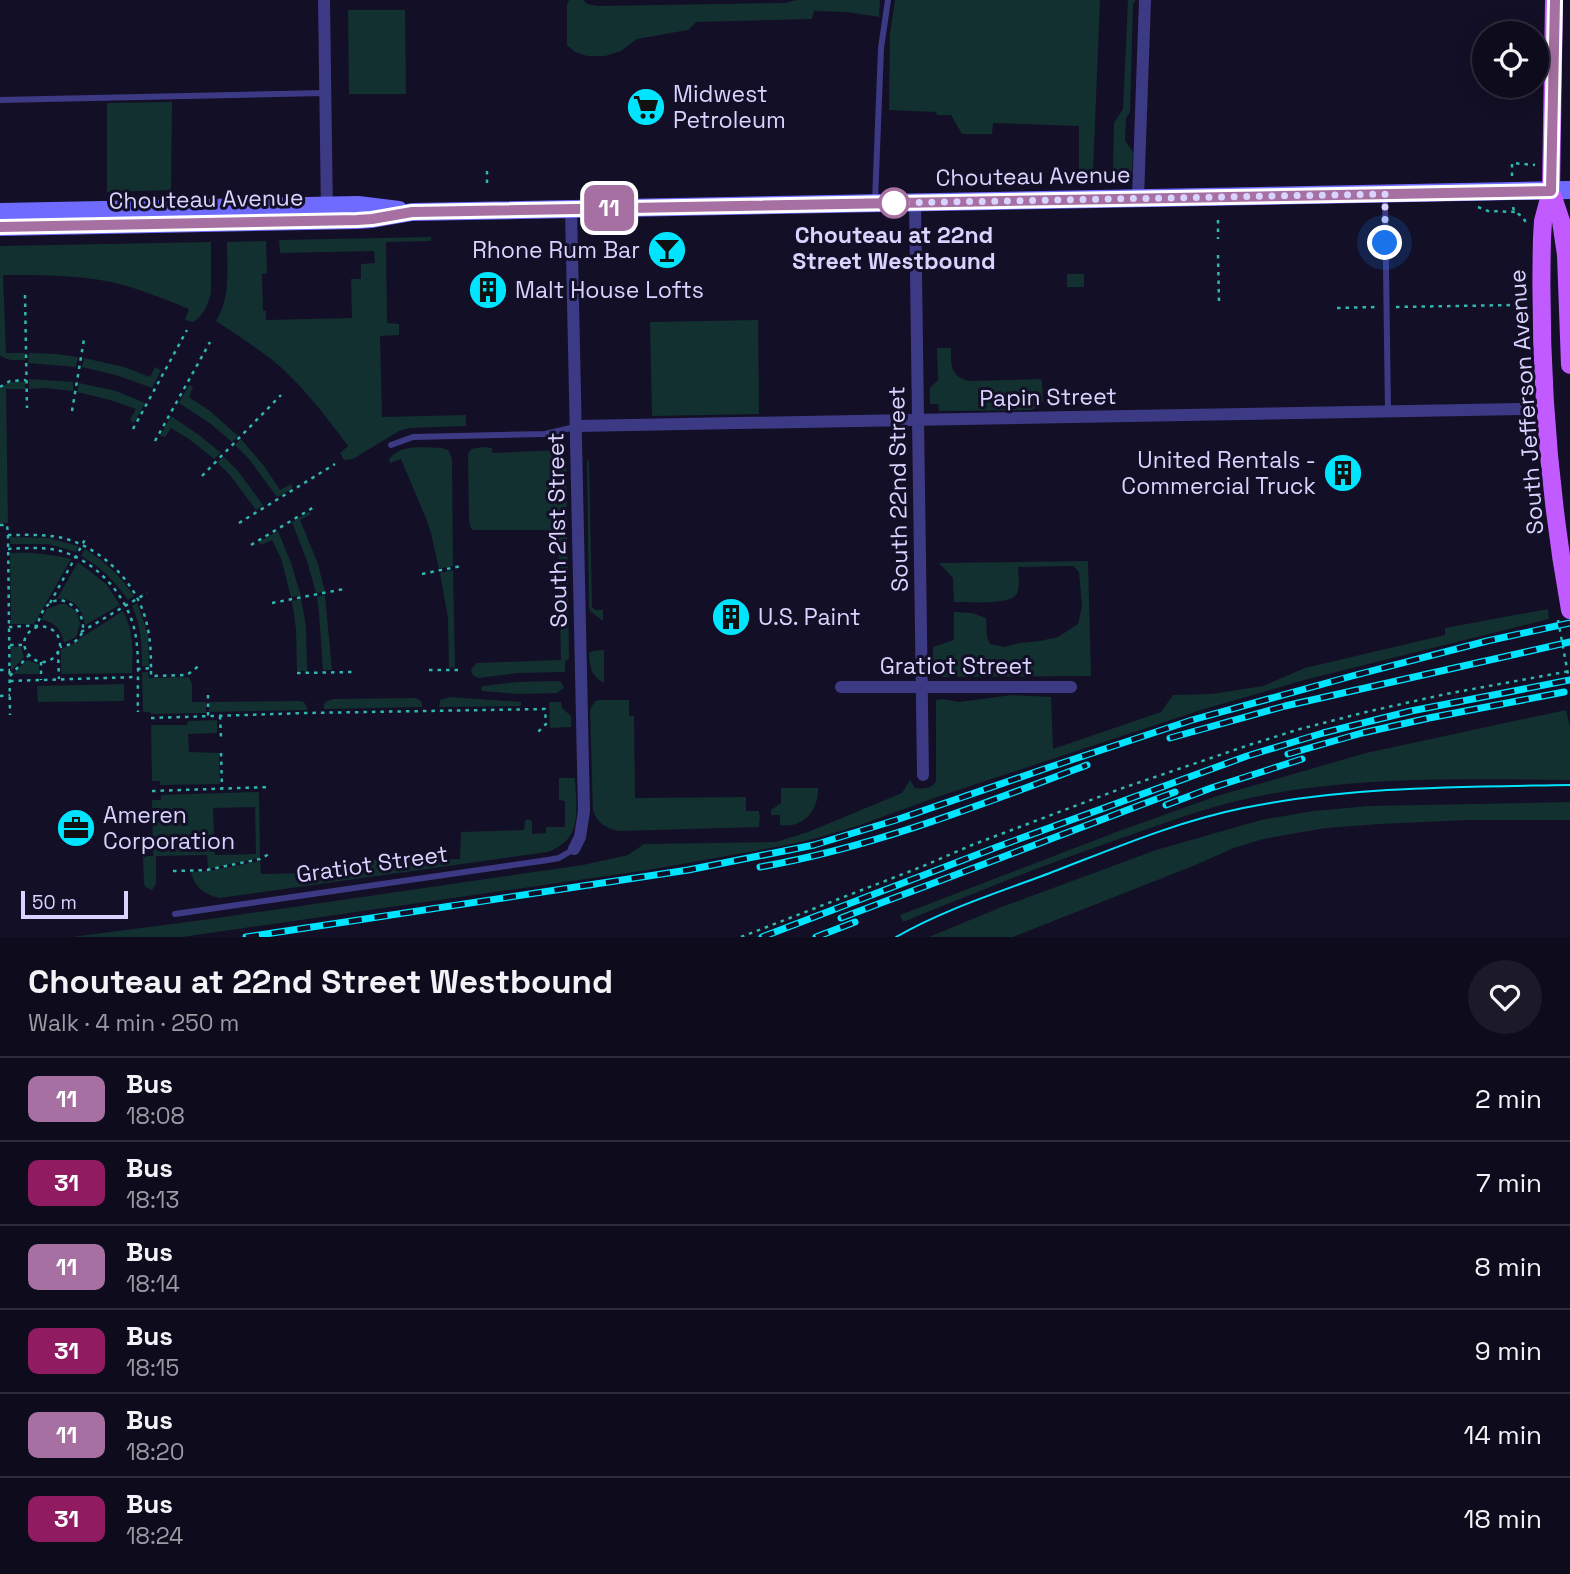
<!DOCTYPE html>
<html lang="en">
<head>
<meta charset="utf-8">
<style>
	:root { --surface:#0e0b1c; --page:#1c1929; --text:#f1f3f6; --muted:#9b9ba3; --line:#2e2b3b }
	body { margin:0; font-family:"Space Grotesk",sans-serif; background:var(--page); color:var(--text); height:100vh; display:flex; flex-direction:column; font-size:26px; white-space:nowrap }
	* { box-sizing:border-box; margin:0 }
	p { font-size:23px; color:var(--muted) }
	.icon { flex:none; width:38px; height:38px; fill:none; stroke:currentColor; stroke-width:2; stroke-linecap:round; stroke-linejoin:round }
	.map { position:relative; height:937px; overflow:hidden }
	.drawer { display:flex; flex-direction:column; background:var(--surface); flex:1 }
	.drawer>* { flex:none }
	.badge { padding:0 14px; border-radius:10px; font-size:24px; line-height:46px }
	.fabs { position:absolute; left:1472px; top:21px; display:grid; gap:14px }
	.fabs a { display:grid; place-items:center; width:77px; height:77px; border-radius:50%; background:var(--surface); box-shadow:0 4px 18px #0003,0 0 0 2px var(--line); font-size:35px }
	.scale { position:absolute; left:21px; bottom:18px; width:107px; box-sizing:border-box; padding-left:7px; border:4px solid #d9d4ff; border-top:0; font-size:19px; line-height:24px; white-space:nowrap; color:#d9d4ff; -webkit-text-stroke:5px #130f26; paint-order:stroke }
	.you { position:absolute; width:35px; height:35px; margin:-18px; border:5px solid #fff; border-radius:50%; background:#1a73e8; box-shadow:0 0 0 10px #1a73e833 }
	.map>.badge { position:absolute; translate:-50% -50%; box-shadow:0 0 0 4px #fff }
	.round { display:grid; place-items:center; flex:none; width:74px; height:74px; border-radius:37px; background:var(--page) }
	.summary { display:flex; align-items:center; justify-content:space-between; height:119px; padding:0 28px }
	h1 { font-size:33px; font-weight:700; line-height:52px }
	ul { padding:0; list-style:none }
	li { display:flex; align-items:center; gap:21px; height:84px; padding:0 28px; border-top:2px solid var(--line) }
	li div { flex:1 }
	li b { display:block; font-size:26px }
	li em { font-style:normal }
	li .badge { min-width:77px; font-weight:700; text-align:center }
	.map>svg:first-child { display:block }
	.green { fill:#12302f; fill-rule:evenodd }
	.lines { fill:none; stroke-linecap:round; stroke-linejoin:round }
	.path { stroke:#2fb8b0; stroke-width:2.5; stroke-dasharray:3.5 5; stroke-linecap:butt }
	.service { stroke:#3d3a85; stroke-width:6 }
	.minor { stroke:#3d3a85; stroke-width:12 }
	.secondary { stroke:#6f6bff; stroke-width:18 }
	.primary { stroke:#c25bff; stroke-width:18 }
	.tram { stroke:#00e5ff; stroke-width:2 }
	.rail-casing { stroke:#00e5ff; stroke-width:7 }
	.rail { stroke:#130f26; stroke-width:4.5; stroke-dasharray:13; stroke-linecap:butt }
	.line-casing { stroke:#fff; stroke-width:16 }
	.line { stroke:#a670a3; stroke-width:10 }
	.walk { stroke:#d9d4ff; stroke-width:7; stroke-dasharray:0 12.6 }
	.stop-dot { fill:#fff; stroke:#a670a3; stroke-width:3.5 }
	.labels { text-anchor:middle; dominant-baseline:central; stroke-width:6; stroke-linejoin:round; paint-order:stroke }
	.poi-label { font-size:23px; fill:#d9d4ff; stroke:#130f26; text-anchor:start }
	.street-label { font-size:23px; fill:#d9d4ff; stroke:#130f26 }
	.stop-label { font-size:23px; font-weight:bold; fill:#d9d4ff; stroke:#130f26 }
</style>
</head>
<body>
<div class="map">
<svg width="1570" height="937" viewBox="0 0 1570 937">
	<rect width="100%" height="100%" fill="#130f26"/>
	<!-- green -->
	<g class="green">
		<path d="M569 0H583L587 4 598 6 785 3 797 0H880L879 17 847 12 814 11 812 19 696 22 688 30 637 39 621 51 605 56H587L575 52 567 45V5Z"/>
		<path d="M895 0H1100L1093 172H1079V126L993 123 992 134H962L951 115H937L936 112 889 110 890 34Z"/>
		<path d="M1128 0H1136L1133 4 1130 112 1126 118 1125 141 1133 152 1132 172 1113 171 1114 123 1123 109Z"/>
		<path d="M348 10H405L406 94H349Z"/>
		<path d="M172 102 171 190 107 192V103Z"/>
		<path d="M431 237V241L386 242 387 323 399 324V335L380 336 382 417 466 415V426L410 428 399 431 353 459 344 460 340 453 348 446C325 415 301 383 271 359 253 345 234 333 216 321 231 297 227 269 227 242L266 241 267 273 262 274 263 311H266V320L352 318 351 279H361V264L375 263 374 251 280 253 279 240Z"/>
		<path d="M211 242V293C208 304 203 317 193 322L185 320 189 309C162 298 135 287 106 281 72 275 38 275 3 275L6 353H25V360C15 360 7 361 0 355V246Z"/>
		<rect x="1067" y="274" width="17" height="13"/>
		<path d="M758 320 759 414 652 416 650 322Z"/>
		<path d="M937 348H951C951 365 950 377 970 381L1041 379 1042 382 1043 401 1036 408 1031 410 939 411 938 404H930V388L938 380Z"/>
		<path d="M29 353 56 354 78 357 76 367 28 363Z"/>
		<path d="M84 358 124 367 150 377 155 367 161 370 152 388 119 376 82 367Z"/>
		<path d="M29 379 73 382V391L45 388 29 389Z"/>
		<path d="M12 382H25V389H6L8 523H0V389L6 384Z"/>
		<path d="M79 383 116 391 145 403 134 423 130 420 136 409 110 400 77 392Z"/>
		<path d="M189 385 193 387 189 397 210 411 238 436 232 442 211 424 179 403Z"/>
		<path d="M171 416 199 435 221 453 214 459 189 439 171 428 165 437 160 436Z"/>
		<path d="M241 439 264 466 280 490 291 484 293 488 277 497 249 459 235 445Z"/>
		<path d="M483 447 492 448V453L558 450 559 455 566 463 569 658 565 662V672L518 673 479 678C474 677 472 675 471 669L477 663 561 660 558 530H473L470 526 469 520 468 454 471 449Z"/>
		<path d="M442 448 448 450 452 459 453 566 439 569 431 533 425 516 401 459 390 463 389 460C399 443 425 448 442 448Z"/>
		<path d="M224 457 238 471 263 505 256 510 230 475 217 462Z"/>
		<path d="M587 460 589 461 592 607 595 610H603V621L590 611 589 607Z"/>
		<path d="M309 512 311 514 300 520 318 564 325 592 316 593 307 561 292 522Z"/>
		<path d="M278 531 291 563 301 596 291 597 281 558 272 540 261 545 259 542Z"/>
		<path d="M10 537 49 538 78 546 76 552 48 544H10Z"/>
		<path d="M85 549C106 562 120 576 134 596L128 600C115 581 101 567 81 556Z"/>
		<path d="M10 553C33 552 48 554 71 559L34 624H11Z"/>
		<path d="M1088 561 1091 676 942 677 936 674 933 668V647L954 640V612L972 613 986 618 987 637 990 644 1004 647 1020 643 1040 641 1058 637 1078 624 1082 607 1079 572 1073 566 1018 567C1018 574 1021 589 1016 595 1009 605 967 602 954 602L953 578 939 563Z"/>
		<path d="M78 562 106 584 120 605 85 625C83 609 73 597 57 599Z"/>
		<path d="M453 570 455 667 449 668 448 618 440 573Z"/>
		<path d="M325 595 332 670H323L319 613 317 597Z"/>
		<path d="M301 599 306 626 307 671H297L296 629 292 601Z"/>
		<path d="M137 603 148 634 149 666H142C142 645 141 625 132 606Z"/>
		<path d="M60 604H66L77 612 80 624 76 637 64 643C62 630 54 621 41 620L47 609Z"/>
		<path d="M1548 609 1549 619 1308 679 1204 709 943 795 857 826 817 838 782 846 648 870 182 937H72L210 919 583 865 628 855 644 844 776 842 808 832 902 793 910 780 915 788C924 789 931 789 936 781V700L943 699 959 702 1012 695 1051 697 1053 749 1161 712 1173 695 1212 694 1263 686 1305 668 1445 635V628Z"/>
		<path d="M123 611C134 631 133 652 132 673L61 674V649L73 644 79 639Z"/>
		<path d="M11 647H21L24 657 11 671Z"/>
		<path d="M604 650V683C591 676 590 667 589 653L593 651Z"/>
		<path d="M27 660 39 664V674H13Z"/>
		<path d="M142 672H148L149 678 189 677 192 684V702H206V713L151 714 150 712H143Z"/>
		<path d="M557 681 561 682 564 688 557 693 518 694 483 691 481 689 482 687 484 686 517 682Z"/>
		<path d="M124 684V701L38 702 37 686Z"/>
		<path d="M450 697 521 702V706L439 707 440 700Z"/>
		<path d="M416 698 422 702V707L324 709V704L327 701 334 699Z"/>
		<path d="M600 700H629V716H634L635 798 746 797V811H759V814L760 815 759 827 618 831C605 828 598 823 593 811L590 710 595 701Z"/>
		<path d="M300 701 304 702 308 710 209 712V702Z"/>
		<path d="M549 702H561L562 708 571 716V727L550 728Z"/>
		<path d="M1566 710 1570 727V780C1460 779 1345 775 1237 801 1196 811 1156 826 1116 840 1044 865 974 893 903 922L900 915 1119 831 1217 796 1366 753Z"/>
		<path d="M217 720V733L188 734 189 752 219 753 220 784 160 785V781H152L151 725H187L188 721Z"/>
		<path d="M559 778H575C576 809 584 839 548 852L220 898C205 895 194 887 191 872L209 871 260 861 261 874 370 872 371 862 374 860 460 859 461 832 524 830 525 821 527 819 532 821V834L546 833V827H565V801L559 800Z"/>
		<path d="M781 788H818C819 810 803 829 780 825V815H771V810L781 803Z"/>
		<path d="M259 792 260 858 208 869 207 855 156 856V884L152 890 145 887 144 883 143 856H153L152 800H161V795ZM255 807 256 854 215 855 213 808Z"/>
		<path d="M1570 802V820H1468L1379 824 1326 828 1291 834 1263 839 1234 848 1193 866 1013 937H929L999 908 1156 850 1261 820 1313 811 1369 806Z"/>
	</g>
	<g class="lines">
		<!-- path -->
		<g class="path">
			<path d="M487 171V186"/>
			<path d="M1512 176V163L1535 165"/>
			<path d="M1478 207 1488 211 1515 212"/>
			<path d="M1513 207 1514 211 1523 217 1526 223"/>
			<path d="M1218 220V239"/>
			<path d="M1218 255 1219 302"/>
			<path d="M25 295 27 408"/>
			<path d="M1396 307 1515 305V312"/>
			<path d="M1337 308 1376 307"/>
			<path d="M0 387 10 381 26 380"/>
			<path d="M72 411 84 339"/>
			<path d="M133 429 187 330"/>
			<path d="M155 441 210 342"/>
			<path d="M202 476 281 395"/>
			<path d="M239 523 335 464"/>
			<path d="M0 525H7L8 535 10 715"/>
			<path d="M8 535C24 535 41 534 58 537 96 544 132 577 144 614 150 632 151 650 151 668"/>
			<path d="M251 545 314 507"/>
			<path d="M8 549C24 548 41 547 57 550 94 559 127 594 135 632 140 657 137 686 138 712"/>
			<path d="M422 574 461 566"/>
			<path d="M50 603 87 536"/>
			<path d="M272 603 344 589"/>
			<path d="M1558 620 1570 685"/>
			<path d="M9 627C24 627 54 620 59 639 61 644 60 650 56 655 39 677 6 641 37 627 52 561 117 637 60 647"/>
			<path d="M81 632 147 593"/>
			<path d="M10 645H24"/>
			<path d="M58 651 59 679"/>
			<path d="M41 662V680"/>
			<path d="M137 669 151 668V676L187 675 200 665"/>
			<path d="M0 670H10"/>
			<path d="M429 670H462"/>
			<path d="M297 673 352 672"/>
			<path d="M10 676 28 656"/>
			<path d="M10 681 136 677"/>
			<path d="M208 695V716"/>
			<path d="M0 696 10 695"/>
			<path d="M220 716 221 737"/>
			<path d="M151 718 307 713 545 709 546 724 537 733"/>
			<path d="M221 753 222 788"/>
			<path d="M152 791 270 787"/>
			<path d="M173 871 207 870 260 859 271 853"/>
			<path d="M741 937 921 867 972 845 1120 789 1246 746 1300 729 1366 712 1446 694 1570 671"/>
		</g>
		<!-- service -->
		<g class="service">
			<path d="M0 100 325 93"/>
			<path d="M1385 195 1388 411"/>
			<path d="M875 201 881 48 888 0"/>
			<path d="M391 445 413 437 545 434 575 427"/>
			<path d="M175 914 548 860 559 858 574 849"/>
		</g>
		<!-- minor -->
		<g class="minor">
			<path d="M324 0 327 214"/>
			<path d="M1138 198 1145 0"/>
			<path d="M915 202 923 775"/>
			<path d="M571 209 584 811 580 837 574 849"/>
			<path d="M576 426 1522 409"/>
			<path d="M841 687H1071"/>
		</g>
		<!-- secondary -->
		<g class="secondary">
			<path d="M0 212 358 205 399 210"/>
			<path d="M0 227 357 220 372 219 412 212 1570 190"/>
		</g>
		<!-- primary -->
		<g class="primary">
			<path d="M1554 0 1551 191 1543 221 1542 238C1539 361 1548 489 1570 610"/>
			<path d="M1551 191 1561 221 1566 255 1570 365"/>
		</g>
		<!-- tram -->
		<path class="tram" d="M896 937C941 911 993 894 1042 876 1108 851 1174 822 1243 808 1351 786 1460 787 1570 785"/>
		<!-- rail casing -->
		<g class="rail-casing">
			<g id="rail">
				<path d="M1170 738 1285 706 1570 642"/>
				<path d="M1288 754 1362 733 1429 718 1564 692"/>
				<path d="M1166 805 1211 788 1302 759"/>
				<path d="M760 867C874 847 980 805 1087 765"/>
				<path d="M841 918 1175 792"/>
				<path d="M246 937 688 870 814 845 896 820 1050 767 1192 720 1352 676 1487 641 1570 623"/>
				<path d="M762 937 997 847 1247 756 1323 733 1411 711 1570 680"/>
				<path d="M816 937 855 922"/>
			</g>
		</g>
		<!-- rail -->
		<use href="#rail" class="rail"/>
	</g>
	<g class="lines">
		<!-- line casing -->
		<g class="line-casing">
			<path id="line" d="M0 227 357 220 372 219 412 212 1551 191 1555 0"/>
		</g>
		<!-- line -->
		<use href="#line" class="line"/>
		<!-- walk -->
		<path class="walk" d="M894 203 1385 194V243"/>
	</g>
	<!-- icons -->
	<defs>
		<g id="supermarket-disc" transform="scale(2.0125)"><circle r="9.5" fill="#00e5ff" stroke="#130f26"/><path d="M-6-5.5h2.5l.6 2H6L4.5 2H-2.5L-4.4-4H-6ZM-1.5 3.2a1.3 1.3 0 1 0 .1 0ZM3 3.2a1.3 1.3 0 1 0 .1 0Z" fill="#111"/></g>
		<g id="bar-disc" transform="scale(2.0125)"><circle r="9.5" fill="#00e5ff" stroke="#130f26"/><path d="M-6-5H6L.8 .8V4.5H3.5V6h-7V4.5H-.8V.8Z" fill="#111"/></g>
		<g id="building-disc" transform="scale(2.0125)"><circle r="9.5" fill="#00e5ff" stroke="#130f26"/><path d="M-4-6H4V6H1V3H-1V6H-4ZM-2.5-4.3h1.7v1.8h-1.7ZM.8-4.3h1.7v1.8H.8ZM-2.5-1h1.7V.8h-1.7ZM.8-1h1.7V.8H.8Z" fill="#111"/></g>
		<g id="office-disc" transform="scale(2.0125)"><circle r="9.5" fill="#00e5ff" stroke="#130f26"/><path d="M-6-3h4V-5.5h4V-3h4V5H-6ZM-1-4.5V-3h2v-1.5ZM-6 0V1H6V0Z" fill="#111"/></g>
	</defs>
	<g fill-rule="evenodd">
		<use href="#supermarket-disc" x="646" y="107"/>
		<use href="#bar-disc" x="667" y="250"/>
		<use href="#building-disc" x="488" y="290"/>
		<use href="#building-disc" x="1343" y="473"/>
		<use href="#building-disc" x="731" y="617"/>
		<use href="#office-disc" x="76" y="828"/>
	</g>
	<!-- markers -->
	<circle class="stop-dot" cx="894" cy="203" r="14"/>
	<g class="labels">
		<!-- poi labels -->
		<g class="poi-label">
			<text x="673" y="94">Midwest<tspan x="673" dy="26">Petroleum</tspan></text>
			<text x="640" y="250" text-anchor="end">Rhone Rum Bar</text>
			<text x="515" y="290">Malt House Lofts</text>
			<text x="1316" y="460" text-anchor="end">United Rentals -<tspan x="1316" dy="26">Commercial Truck</tspan></text>
			<text x="758" y="617">U.S. Paint</text>
			<text x="103" y="815">Ameren<tspan x="103" dy="26">Corporation</tspan></text>
		</g>
		<!-- street labels -->
		<g class="street-label">
			<text transform="translate(1033 176) rotate(-1)">Chouteau Avenue</text>
			<text transform="translate(206 199) rotate(-1)">Chouteau Avenue</text>
			<text transform="translate(1048 397) rotate(-1)">Papin Street</text>
			<text transform="translate(1526 402) rotate(-94)">South Jefferson Avenue</text>
			<text transform="translate(898 489) rotate(-91)">South 22nd Street</text>
			<text transform="translate(557 530) rotate(-91)">South 21st Street</text>
			<text x="956" y="666">Gratiot Street</text>
			<text transform="translate(372 864) rotate(-8)">Gratiot Street</text>
		</g>
		<!-- stop labels -->
		<g class="stop-label">
			<text x="894" y="235">Chouteau at 22nd<tspan x="894" dy="26">Street Westbound</tspan></text>
		</g>
	</g>
</svg>
<div class="fabs">
<a><svg class="icon" aria-label="locate" viewBox="0 0 24 24"><circle cx="12" cy="12" r="6"/><path d="M12 2v4M12 18v4M2 12h4M18 12h4"/></svg></a>
</div>
<div class="scale">50 m</div>
<div class="you" style="left:1385px;top:243px"></div>
<b class="badge" style="left:609px;top:208px;background:#a670a3;color:#fff">11</b>
</div>
<section class="drawer">
<div class="summary"><div><h1>Chouteau at 22nd Street Westbound</h1><p>Walk · 4 min · 250 m</p></div><a class="round"><svg class="icon" aria-label="heart" viewBox="0 0 24 24"><path d="M12 20l-8-8c-3-5 5-10 8-4 3-6 11-1 8 4z"/></svg></a></div>
<ul>
<li><span class="badge" style="background:#a670a3;color:#fff">11</span><div><b>Bus</b><p>18:08</p></div><em>2 min</em></li>
<li><span class="badge" style="background:#901b61;color:#fff">31</span><div><b>Bus</b><p>18:13</p></div><em>7 min</em></li>
<li><span class="badge" style="background:#a670a3;color:#fff">11</span><div><b>Bus</b><p>18:14</p></div><em>8 min</em></li>
<li><span class="badge" style="background:#901b61;color:#fff">31</span><div><b>Bus</b><p>18:15</p></div><em>9 min</em></li>
<li><span class="badge" style="background:#a670a3;color:#fff">11</span><div><b>Bus</b><p>18:20</p></div><em>14 min</em></li>
<li><span class="badge" style="background:#901b61;color:#fff">31</span><div><b>Bus</b><p>18:24</p></div><em>18 min</em></li>
</ul>
</section>
</body>
</html>
